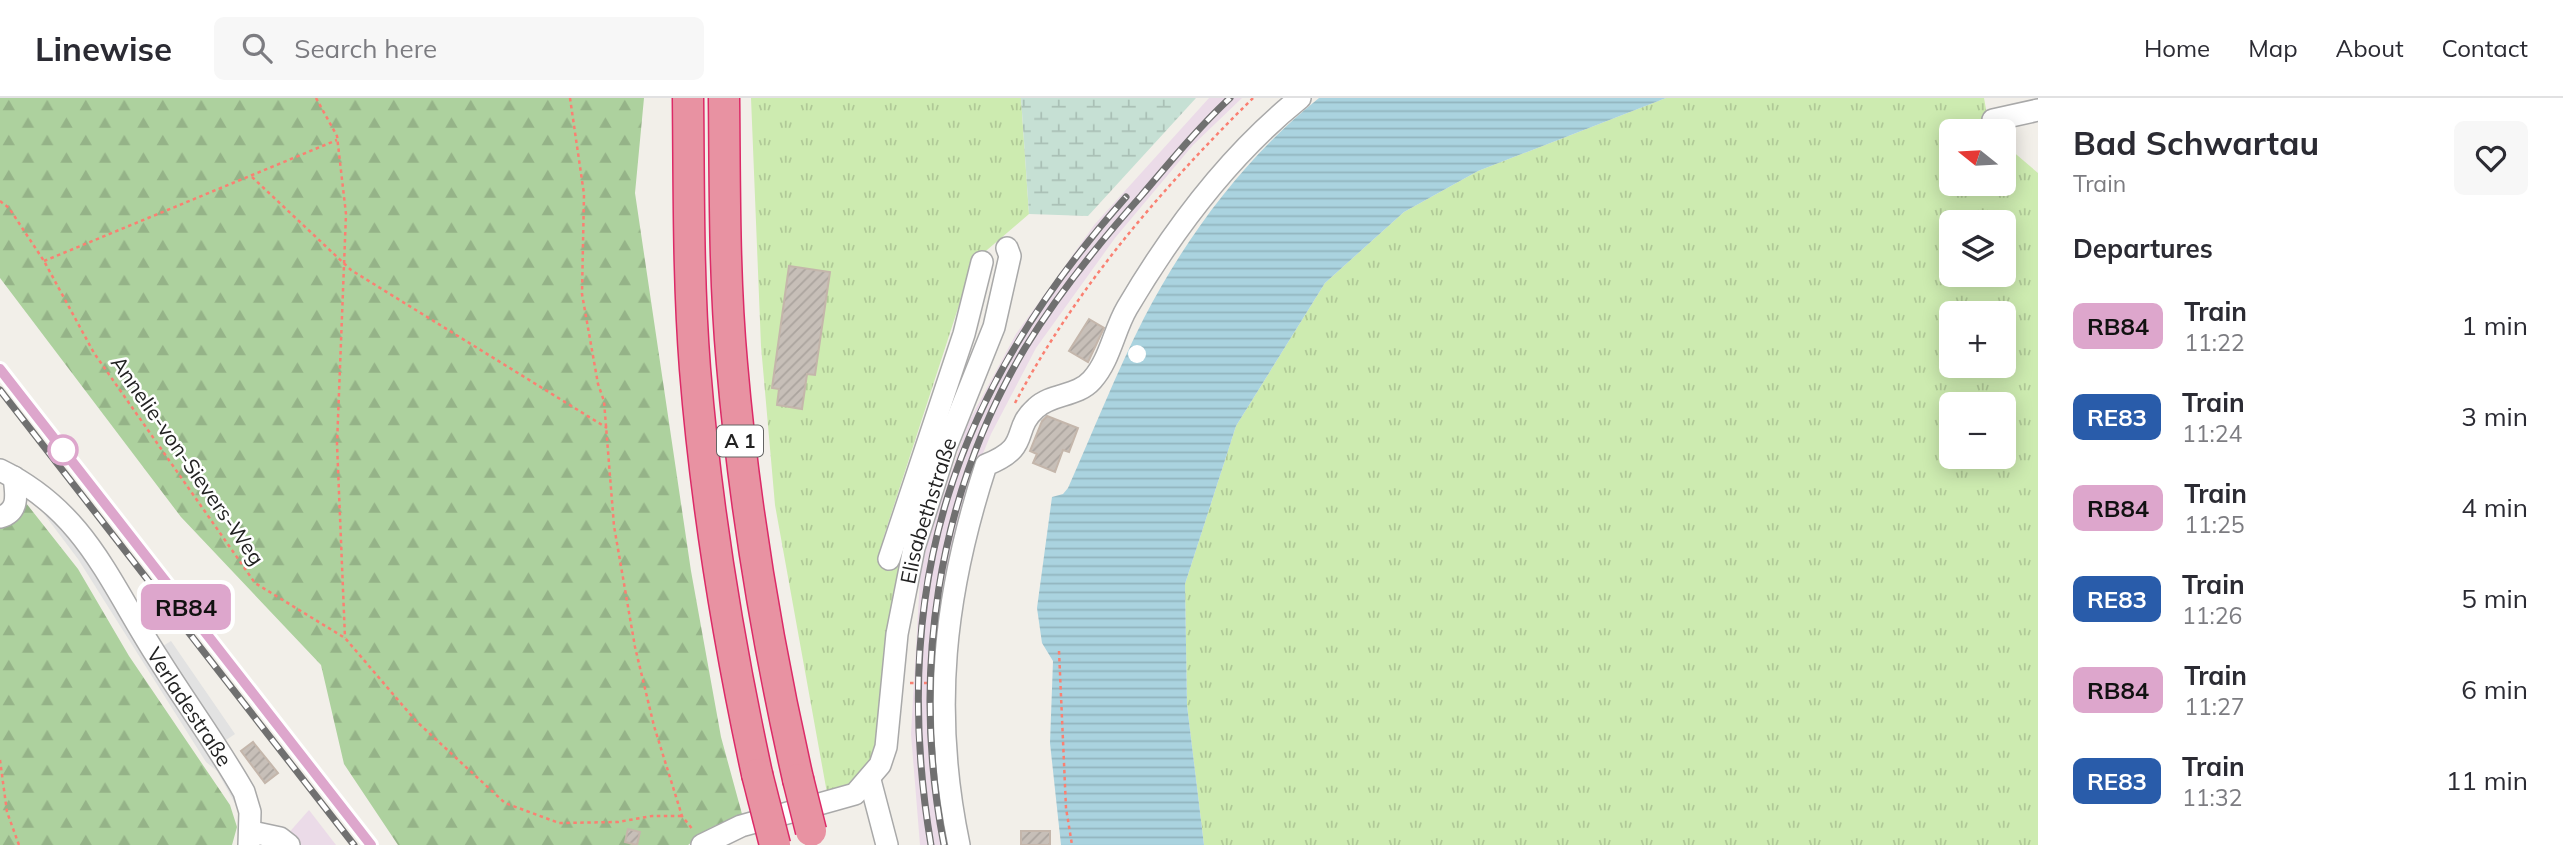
<!DOCTYPE html>
<html lang="en">
<head>
<meta charset="utf-8">
<style>
	:root { --surface:#fff; --page:#f7f7f7; --text:#2b2b33; --muted:#7c7c81; --line:#e1e1e2 }
	body { margin:0; font-family:Mulish,sans-serif; background:var(--page); color:var(--text); height:100vh; display:flex; flex-direction:column; font-size:26px; white-space:nowrap }
	* { box-sizing:border-box; margin:0 }
	p { font-size:23px; color:var(--muted) }
	.icon { flex:none; width:38px; height:38px; fill:none; stroke:currentColor; stroke-width:2; stroke-linecap:round; stroke-linejoin:round }
	.map { position:relative; flex:1; overflow:hidden }
	.sheet { display:flex; flex-direction:column; background:var(--surface); width:525px }
	.sheet>* { flex:none }
	.badge { padding:0 14px; border-radius:10px; font-size:24px; line-height:46px }
	.needle { width:46px; rotate:288deg }
	.fabs { position:absolute; left:1939px; top:21px; display:grid; gap:14px }
	.fabs a { display:grid; place-items:center; width:77px; height:77px; border-radius:10px; background:var(--surface); box-shadow:0 4px 18px #0003; font-size:35px }
	.map>.badge { position:absolute; translate:-50% -50%; box-shadow:0 0 0 4px #fff }
	h2 { padding:0 35px; font-size:26px; line-height:63px }
	.round { display:grid; place-items:center; flex:none; width:74px; height:74px; border-radius:10px; background:var(--page) }
	.overview { display:flex; align-items:center; justify-content:space-between; height:119px; padding:0 35px }
	h1 { font-size:33px; font-weight:700; line-height:52px }
	ul { padding:0; list-style:none }
	li { display:flex; align-items:center; gap:21px; height:91px; padding:0 35px }
	li div { flex:1 }
	li b { display:block; font-size:26px }
	li em { font-style:normal }
	li .badge { min-width:77px; font-weight:700; text-align:center }
	header { display:flex; align-items:center; gap:42px; box-sizing:border-box; height:98px; padding:0 35px; background:var(--surface); border-bottom:2px solid var(--line) }
	header strong { font-size:33px }
	nav { display:flex; gap:38px; margin-inline-start:auto; font-size:24px }
	.search { width:490px; height:63px; background:var(--page); display:flex; align-items:center; gap:18px; box-sizing:border-box; padding:0 24px; border-radius:10px; color:var(--muted); font-size:26px }
	main { display:flex; flex:1; min-height:0 }
	.map>svg:first-child { display:block }
	.industrial { fill:#ebdbe8 }
	.grass { fill:url(#grass-tufts); fill-rule:evenodd }
	.forest { fill:url(#forest-firs) }
	.wetland { fill:url(#wetland-marsh) }
	.parking { fill:#e2e2e2 }
	.water { fill:url(#water-rules) }
	.pier { fill:#fff }
	.building { fill:url(#building-hatch); stroke:#c4b6ab; stroke-width:2 }
	.lines { fill:none; stroke-linecap:round; stroke-linejoin:round }
	.minor-casing { stroke:#a9a9a9; stroke-width:24 }
	.highway-casing { stroke:#dc2a67; stroke-width:33 }
	.path { stroke:#fa8072; stroke-width:2.5; stroke-dasharray:3.5 3.5; stroke-linecap:butt }
	.minor { stroke:#fff; stroke-width:21 }
	.highway { stroke:#e892a2; stroke-width:30 }
	.rail-casing { stroke:#707070; stroke-width:7 }
	.rail { stroke:#fff; stroke-width:4.5; stroke-dasharray:13; stroke-linecap:butt }
	.highway-bridge-casing { stroke:#dc2a67; stroke-width:33; stroke-linecap:butt }
	.highway-bridge { stroke:#e892a2; stroke-width:30 }
	.line-casing { stroke:#fff; stroke-width:16 }
	.line { stroke:#dda6cc; stroke-width:10 }
	.stop-dot { fill:#fff; stroke:#dda6cc; stroke-width:3.5 }
	.labels { text-anchor:middle; dominant-baseline:central; stroke-width:5; stroke-linejoin:round; paint-order:stroke }
	.shield { fill:#fff; stroke:#646464; stroke-width:2 }
	.shield-label { font-size:19px; font-weight:bold; fill:#222 }
	.street-label { font-size:21px; fill:#222; stroke:#fff }
</style>
</head>
<body>
<header>
<strong>Linewise</strong>
<div class="search"><svg class="icon" aria-label="search" viewBox="0 0 24 24"><circle cx="10" cy="10" r="6"/><path d="M15 15l6 6"/></svg>Search here</div>
<nav><a>Home</a><a>Map</a><a>About</a><a>Contact</a></nav>
</header>
<main>
<div class="map">
<svg width="2038" height="747" viewBox="0 0 2038 747">
	<defs>
		<pattern id="grass-tufts" width="24" height="20" patternUnits="userSpaceOnUse" patternTransform="scale(1.75)"><rect width="24" height="20" fill="#cdebb0"/><path d="M3 7l-1-3M5 7V3M7 7l1-3M15 17l-1-3M17 17v-4M19 17l1-3" fill="none" stroke="#b0c997"/></pattern>
		<pattern id="forest-firs" width="22" height="20" patternUnits="userSpaceOnUse" patternTransform="scale(1.75)"><rect width="22" height="20" fill="#add19e"/><path d="M5 1l3.5 6h-7zM16 11l3.5 6h-7z" fill="#95b388"/></pattern>
		<pattern id="wetland-marsh" width="20" height="14" patternUnits="userSpaceOnUse" patternTransform="scale(1.75)"><rect width="20" height="14" fill="#c6e0d4"/><path d="M1 5h8M5 5V1M11 12h8M15 12V8" fill="none" stroke="#aac0b6"/></pattern>
		<pattern id="water-rules" width="6" height="5" patternUnits="userSpaceOnUse" patternTransform="scale(1.75)"><rect width="6" height="5" fill="#aad3df"/><path d="M0 2.5h6" fill="none" stroke="#92b5bf"/></pattern>
		<pattern id="building-hatch" width="6" height="6" patternUnits="userSpaceOnUse" patternTransform="scale(1.75)"><rect width="6" height="6" fill="#c7bfb8"/><path d="M-1 1l2-2M0 6l6-6M5 7l2-2" fill="none" stroke="#aba49e"/></pattern>
	</defs>
	<rect width="100%" height="100%" fill="#f2efe9"/>
	<!-- industrial -->
	<g class="industrial">
		<path d="M1209 0H1242L1193 47 1115 140 1036 250 991 336 965 399 946 485 953 747H920L911 636 920 481 925 452 967 327 1016 236 1095 126Z"/>
		<path d="M309 712 336 747H278Z"/>
	</g>
	<!-- grass -->
	<g class="grass">
		<path d="M751 0H1021L1029 116 973 164 883 441 903 470 880 648C866 675 856 686 827 695L775 407 761 248Z"/>
		<path d="M1666 0H1984L1990 33H1951V86H2004V46L2038 75V747H1204L1187 607 1185 486 1236 328 1325 185 1404 114 1478 73ZM1951 124H2004V177H1951ZM1951 215H2004V268H1951ZM1951 306H2004V359H1951Z"/>
	</g>
	<!-- forest -->
	<g class="forest">
		<path d="M0 0H644L635 95 691 473 721 639 742 716 710 730 688 747H398L344 666 321 567 181 419 0 180Z"/>
		<path d="M26 405 78 471 129 558 230 707 237 729 232 747H0V428L16 422Z"/>
	</g>
	<!-- wetland -->
	<path class="wetland" d="M1021 0H1196L1088 118 1029 116Z"/>
	<!-- parking -->
	<path class="parking" d="M46 406 63 423 150 556 171 543 235 636 211 652 242 707 237 709 217 673 206 664 78 461 41 412Z"/>
	<!-- water -->
	<path class="water" d="M1319 0H1666L1478 73 1404 114 1325 185 1236 328 1185 486 1187 607 1204 747H1061L1050 645 1053 563 1042 545 1037 510 1052 399 1063 396 1068 390C1093 334 1116 275 1144 220 1187 137 1246 58 1319 0Z"/>
	<!-- pier -->
	<circle class="pier" cx="1137" cy="256" r="9"/>
	<!-- building -->
	<g class="building">
		<path d="M789 168 830 174 815 277 807 276 802 311 777 307 779 291 772 290Z"/>
		<path d="M1089 221 1104 230 1088 264 1069 253Z"/>
		<path d="M1047 318 1078 330 1069 354 1063 352 1055 374 1033 365 1037 356 1030 353 1042 323Z"/>
		<path d="M253 644 278 675 265 685 241 653Z"/>
		<path d="M628 731 640 734 637 747 625 744Z"/>
		<rect x="1021" y="733" width="29" height="14"/>
	</g>
	<g class="lines">
		<!-- minor casing -->
		<g class="minor-casing">
			<g id="minor">
				<path d="M1993 22 2038 12"/>
				<path id="s1" d="M0 372C86 414 109 484 158 560 186 605 218 648 244 694L250 714 249 747"/>
				<path d="M0 419C20 414 16 395 14 379"/>
				<path d="M889 461 964 236 982 164"/>
				<path d="M870 682 887 747"/>
				<path d="M252 734 280 740 289 747"/>
				<path id="s2" d="M702 747 741 728 855 696 880 667 886 649 897 536 914 450 946 349 994 229 1010 158 1007 150"/>
				<path d="M959 747C931 613 944 496 986 367 1033 348 1010 333 1036 310 1052 295 1077 299 1092 282 1110 262 1114 232 1127 210 1173 132 1230 56 1300 0"/>
			</g>
		</g>
		<!-- highway casing -->
		<g class="highway-casing">
			<g id="highway">
				<path d="M688 0C689 90 688 181 695 271 706 408 728 542 757 676"/>
				<path d="M724 0C725 89 724 178 732 266 744 407 767 544 798 681"/>
			</g>
		</g>
		<!-- path -->
		<g class="path">
			<path d="M316 0 337 38 346 116 337 346 345 540"/>
			<path d="M570 0 584 96 582 196 598 286 604 303 614 428 635 549 654 628 682 718 693 732"/>
			<path d="M252 79 351 172 607 330"/>
			<path d="M0 103 9 110 44 163 94 255 255 485 345 540 416 623 505 705 559 725 618 724 652 718H682"/>
			<path d="M44 163 337 42"/>
			<path d="M1015 305C1076 190 1161 91 1253 0"/>
			<path d="M1059 553 1066 710 1072 747"/>
			<path d="M910 585H928"/>
			<path d="M0 662 7 714 19 747"/>
		</g>
		<!-- minor -->
		<use href="#minor" class="minor"/>
		<!-- highway -->
		<use href="#highway" class="highway"/>
		<!-- rail casing -->
		<g class="rail-casing">
			<g id="rail">
				<path d="M0 271 371 747"/>
				<path d="M0 292 354 747"/>
				<path d="M931 747C888 490 953 293 1126 99"/>
				<path d="M944 747C911 577 936 400 1025 250 1058 196 1099 145 1141 98 1170 64 1198 30 1230 0"/>
			</g>
		</g>
		<!-- rail -->
		<use href="#rail" class="rail"/>
		<!-- highway-bridge casing -->
		<g class="highway-bridge-casing">
			<g id="highway-bridge">
				<path d="M757 676 775 747"/>
				<path d="M798 681 811 733"/>
			</g>
		</g>
		<!-- highway-bridge -->
		<use href="#highway-bridge" class="highway-bridge"/>
	</g>
	<g class="lines">
		<!-- line casing -->
		<g class="line-casing">
			<path id="line" d="M0 271 371 747"/>
		</g>
		<!-- line -->
		<use href="#line" class="line"/>
	</g>
	<!-- markers -->
	<circle class="stop-dot" cx="63" cy="352" r="14"/>
	<g class="labels">
		<!-- shield labels -->
		<rect class="shield" x="717" y="327.5" width="46" height="31" rx="5"/>
		<g class="shield-label">
			<text x="740" y="343">A 1</text>
		</g>
		<!-- street labels -->
		<g class="street-label">
			<text transform="translate(188 362) rotate(55)">Annelie-von-Sievers-Weg</text>
			<text stroke="none"><textPath href="#s2" startOffset="460">Elisabethstraße</textPath></text>
			<text stroke="none"><textPath href="#s1" startOffset="308">Verladestraße</textPath></text>
		</g>
	</g>
</svg>
<div class="fabs">
<a><svg class="needle" viewBox="-14 -14 28 28"><path d="M0-13l5 13h-10z" fill="#e53935"/><path d="M0 13l5-13h-10z" fill="#7c7c81"/></svg></a>
<a><svg class="icon" aria-label="layers" viewBox="0 0 24 24"><path d="M12 4l9 5-9 5-9-5zM3 14l9 5 9-5"/></svg></a>
<a>+</a>
<a>−</a>
</div>
<b class="badge" style="left:186px;top:509px;background:#dda6cc;color:#111">RB84</b>
</div>
<section class="sheet">
<div class="overview"><div><h1>Bad Schwartau</h1><p>Train</p></div><a class="round"><svg class="icon" aria-label="heart" viewBox="0 0 24 24"><path d="M12 20l-8-8c-3-5 5-10 8-4 3-6 11-1 8 4z"/></svg></a></div>
<h2>Departures</h2>
<ul>
<li><span class="badge" style="background:#dda6cc;color:#111">RB84</span><div><b>Train</b><p>11:22</p></div><em>1 min</em></li>
<li><span class="badge" style="background:#295caa;color:#fff">RE83</span><div><b>Train</b><p>11:24</p></div><em>3 min</em></li>
<li><span class="badge" style="background:#dda6cc;color:#111">RB84</span><div><b>Train</b><p>11:25</p></div><em>4 min</em></li>
<li><span class="badge" style="background:#295caa;color:#fff">RE83</span><div><b>Train</b><p>11:26</p></div><em>5 min</em></li>
<li><span class="badge" style="background:#dda6cc;color:#111">RB84</span><div><b>Train</b><p>11:27</p></div><em>6 min</em></li>
<li><span class="badge" style="background:#295caa;color:#fff">RE83</span><div><b>Train</b><p>11:32</p></div><em>11 min</em></li>
</ul>
</section>
</main>
</body>
</html>
